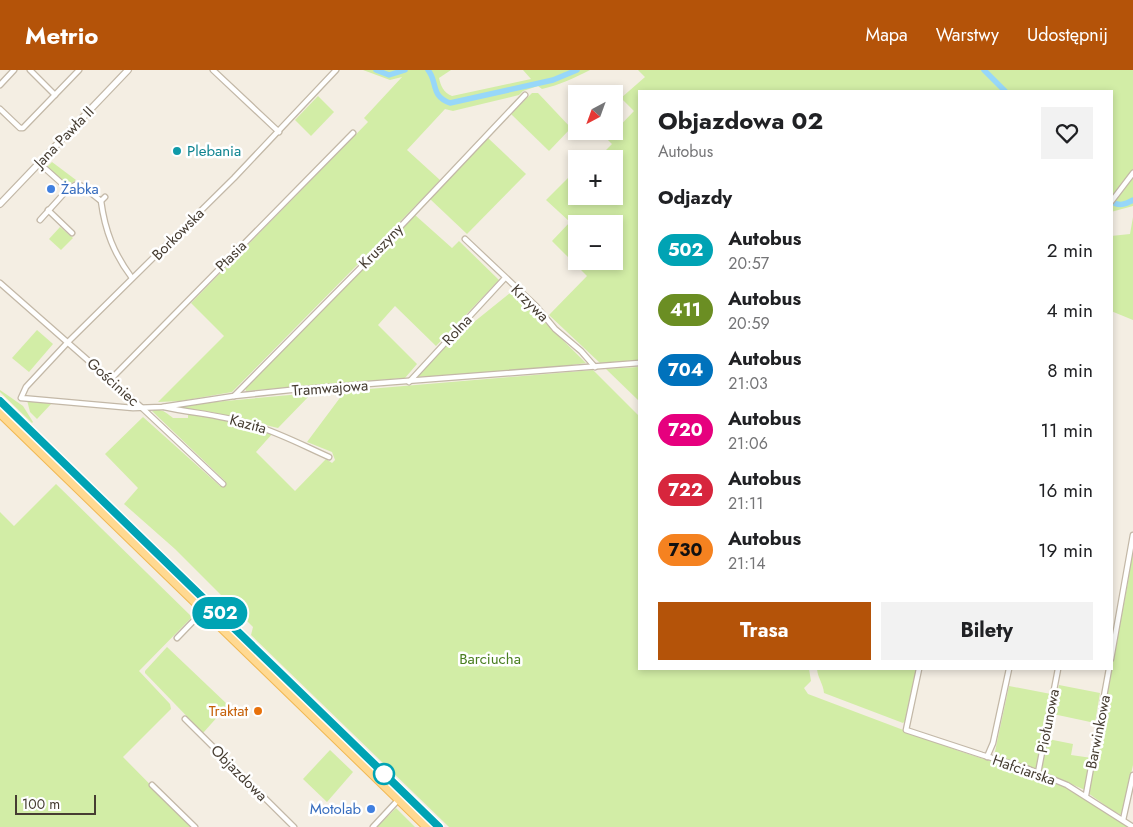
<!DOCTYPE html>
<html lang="pl">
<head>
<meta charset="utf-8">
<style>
	:root { --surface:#fff; --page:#f2f2f2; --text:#202124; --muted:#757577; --accent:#b45309 }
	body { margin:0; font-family:Jost,sans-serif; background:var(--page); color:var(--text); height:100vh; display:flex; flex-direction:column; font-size:19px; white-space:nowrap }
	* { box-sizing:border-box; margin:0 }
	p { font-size:16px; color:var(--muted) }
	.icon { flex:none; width:28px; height:28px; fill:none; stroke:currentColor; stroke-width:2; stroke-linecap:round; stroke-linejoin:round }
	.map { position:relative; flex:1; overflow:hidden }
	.panel { position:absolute; left:638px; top:20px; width:475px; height:580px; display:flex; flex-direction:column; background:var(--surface); border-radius:0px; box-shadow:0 2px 8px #0003 }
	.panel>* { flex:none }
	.badge { padding:0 10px; border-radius:16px; font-size:18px; line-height:32px }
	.needle { width:32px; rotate:221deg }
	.fabs { position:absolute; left:568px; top:15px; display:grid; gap:10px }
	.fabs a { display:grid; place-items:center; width:55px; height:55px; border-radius:0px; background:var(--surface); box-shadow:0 2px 8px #0003; font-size:25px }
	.scale { position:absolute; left:15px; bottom:12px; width:81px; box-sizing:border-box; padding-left:5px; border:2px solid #463d32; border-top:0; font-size:14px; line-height:18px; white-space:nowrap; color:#463d32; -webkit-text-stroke:4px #fff; paint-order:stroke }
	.map>.badge { position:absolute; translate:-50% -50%; box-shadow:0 0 0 2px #fff }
	h2 { padding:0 20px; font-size:19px; line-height:45px }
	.round { display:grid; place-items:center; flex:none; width:52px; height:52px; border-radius:0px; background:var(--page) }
	.overview { display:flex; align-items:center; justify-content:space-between; height:85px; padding:0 20px }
	h1 { font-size:24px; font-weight:700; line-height:38px }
	.primary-button { display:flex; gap:10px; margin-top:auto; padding:10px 20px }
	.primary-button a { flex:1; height:58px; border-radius:0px; background:var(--accent); color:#fff; font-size:20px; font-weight:700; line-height:58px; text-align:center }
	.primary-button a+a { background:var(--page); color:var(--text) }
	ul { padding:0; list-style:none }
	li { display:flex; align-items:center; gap:15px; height:60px; padding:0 20px }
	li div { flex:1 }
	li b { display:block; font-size:19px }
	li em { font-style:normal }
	li .badge { min-width:55px; font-weight:700; text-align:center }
	header { display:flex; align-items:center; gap:30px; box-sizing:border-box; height:70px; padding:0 25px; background:var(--accent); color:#fff }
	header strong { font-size:24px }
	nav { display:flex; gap:28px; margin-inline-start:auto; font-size:18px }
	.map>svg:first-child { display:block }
	.green { fill:#d2eda6; fill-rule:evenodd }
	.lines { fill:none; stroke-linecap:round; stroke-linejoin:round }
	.canal { stroke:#97d7f9; stroke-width:5.5 }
	.minor-casing { stroke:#c3b8a7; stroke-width:7 }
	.tertiary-casing { stroke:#c3b8a7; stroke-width:8 }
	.primary-casing { stroke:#f1b853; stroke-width:10 }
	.minor { stroke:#fff; stroke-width:4.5 }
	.tertiary { stroke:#fff; stroke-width:5.5 }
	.primary { stroke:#ffd991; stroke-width:8 }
	.line-casing { stroke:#fff; stroke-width:11 }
	.line { stroke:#00a3b4; stroke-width:8 }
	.culture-dot { fill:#0f9aa8; stroke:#fff; stroke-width:2 }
	.shop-dot { fill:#3f7fe0; stroke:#fff; stroke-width:2 }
	.food-dot { fill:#e8710a; stroke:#fff; stroke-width:2 }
	.stop-dot { fill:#fff; stroke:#00a3b4; stroke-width:2.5 }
	.labels { text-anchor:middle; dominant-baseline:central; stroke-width:5; stroke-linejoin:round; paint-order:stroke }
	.street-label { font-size:15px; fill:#463d32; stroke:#fff }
	.culture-label { font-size:15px; fill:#0d838f; stroke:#fff; text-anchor:start }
	.shop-label { font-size:15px; fill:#366cbe; stroke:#fff; text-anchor:start }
	.park-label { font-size:15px; fill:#497e1f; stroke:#fff }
	.food-label { font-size:15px; fill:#c56008; stroke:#fff; text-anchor:end }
</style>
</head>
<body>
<header>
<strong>Metrio</strong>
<nav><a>Mapa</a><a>Warstwy</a><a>Udostępnij</a></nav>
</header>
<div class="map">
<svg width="1133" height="757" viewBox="0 0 1133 757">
	<rect width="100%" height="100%" fill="#f4eee3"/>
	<!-- green -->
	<g class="green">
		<path d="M363 0H451L439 8C441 16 443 22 452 26L531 9 523 0H590C574 8 560 15 542 19L538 16 523 21 519 25 461 39 453 41 445 39 407 80 440 110 429 122 232 322 181 331 158 332 224 266 191 233 368 52 364 48 402 7 390 10Z"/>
		<path d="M638 0H1133V100L1111 128V21H639V290L600 293 549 245 587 206 552 171 570 152 546 130 576 100V126H614V89H597L612 74 599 61H605L610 66 634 41 621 28 645 7ZM576 154H614V191H576Z"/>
		<path d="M532 23H538L571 58 549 81 511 44Z"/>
		<path d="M318 26 334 42 311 66 295 50Z"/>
		<path d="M488 68 526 104 467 164 430 129Z"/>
		<path d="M52 92 76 110 72 113H65L47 97Z"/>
		<path d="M1133 108V136L1111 142 1112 135Z"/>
		<path d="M415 145 452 178 459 171 499 210 436 276 395 236 378 255 417 294 405 308 246 321 245 318Z"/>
		<path d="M1133 147V250L1111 241V166L1130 164Z"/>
		<path d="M60 157 73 168 61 180 49 169Z"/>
		<path d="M514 222 586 293 528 301 416 307 469 253 474 252 510 223Z"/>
		<path d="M37 260 53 274 29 302 12 288Z"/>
		<path d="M639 297V331L606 299Z"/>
		<path d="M593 300 639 346V599H809L811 611 804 618 808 624 959 681 1067 716 1130 757H449L251 565 253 557 175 479 124 434 138 418 105 384 143 347 220 416 225 411 152 341C160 337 167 343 173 348H188V343L265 359 273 363 256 382 295 421 326 389 332 393 335 390 332 382 307 372 345 321Z"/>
		<path d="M0 320 23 336 33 352 32 353 0 322Z"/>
		<path d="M312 323 278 358 211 342 182 338 181 335Z"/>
		<path d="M27 330 52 333 37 349 30 342Z"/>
		<path d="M56 414 192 547 139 601 170 634 171 639 123 687 192 757H0V442L14 456Z"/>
		<path d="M1133 473V695L1122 745 1113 741 1088 723 1128 512Z"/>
		<path d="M167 577 228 635 203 663 145 603V601Z"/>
		<path d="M817 599H916L906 650 903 653 824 623C823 613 818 609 817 599Z"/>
		<path d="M1059 615 1100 623 1095 653 1053 644Z"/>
		<path d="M1009 616 1051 624 1037 700 994 686Z"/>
		<path d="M1048 669 1073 674 1071 685 1092 688 1085 720 1041 701Z"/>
		<path d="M330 680 353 702 327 732 303 709Z"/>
		<path d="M396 738 415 757H377Z"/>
	</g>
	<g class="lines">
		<!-- canal -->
		<g class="canal">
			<path d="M376 0 389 5 405 0"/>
			<path d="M428 0C438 12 430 26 450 33L553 10 577 0"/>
			<path d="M984 0 1005 21"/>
			<path d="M1111 131C1119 137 1126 134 1133 130"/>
		</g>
		<!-- minor casing -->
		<g class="minor-casing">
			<g id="minor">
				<path d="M30 0 55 25"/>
				<path d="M213 0 279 62"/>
				<path d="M336 0 234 108 68 272 26 317 21 328 133 338 162 337 234 326 290 320 639 293"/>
				<path d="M0 15 14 0"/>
				<path d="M0 39 20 58H23L79 0"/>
				<path d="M39 93 68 119 40 150"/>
				<path d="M68 119 77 114 82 116 101 131"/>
				<path d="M105 127 101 131C105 161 114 184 132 208"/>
				<path d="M1111 132 1133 103"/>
				<path d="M48 140 72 163"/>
				<path d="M465 169 536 236 555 259 581 281 595 297"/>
				<path d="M0 213 141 337 223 414"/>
				<path d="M110 310 353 63"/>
				<path d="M409 312 505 208"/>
				<path d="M234 326 383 175 525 25"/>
				<path d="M164 337C192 343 220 345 247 353 276 361 302 375 329 387"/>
				<path d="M177 568 204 540"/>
				<path d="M1111 589 1133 465"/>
				<path d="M919 599 906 660 982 685 1026 698 1067 715 1133 757"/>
				<path d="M185 649 294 757"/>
				<path d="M987 687 993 673 1009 599"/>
				<path d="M1038 703 1058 599"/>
				<path d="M152 715 195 757"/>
				<path d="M1086 725 1109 599"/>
				<path d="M1123 750 1133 705"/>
				<path d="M373 757 400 728"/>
			</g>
		</g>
		<!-- tertiary casing -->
		<g class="tertiary-casing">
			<path id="tertiary" d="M0 134 128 0"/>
		</g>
		<!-- primary casing -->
		<g class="primary-casing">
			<g id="primary">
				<path d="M0 331 439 757"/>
				<path d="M0 343 427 757"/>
			</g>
		</g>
		<!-- minor -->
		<use href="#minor" class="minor"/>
		<!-- tertiary -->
		<use href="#tertiary" class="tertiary"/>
		<!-- primary -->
		<use href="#primary" class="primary"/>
	</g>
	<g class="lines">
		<!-- line casing -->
		<g class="line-casing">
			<path id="line" d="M0 331 439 757"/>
		</g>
		<!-- line -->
		<use href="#line" class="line"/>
	</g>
	<!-- markers -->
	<circle class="culture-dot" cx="177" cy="81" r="5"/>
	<g class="shop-dot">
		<circle cx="51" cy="119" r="5"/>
		<circle cx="371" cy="739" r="5"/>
	</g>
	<circle class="food-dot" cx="258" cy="641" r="5"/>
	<circle class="stop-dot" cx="384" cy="704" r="10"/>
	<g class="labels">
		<!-- street labels -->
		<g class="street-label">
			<text transform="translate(64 67) rotate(-46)">Jana Pawła II</text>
			<text transform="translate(178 164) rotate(-45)">Borkowska</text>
			<text transform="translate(381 176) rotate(-46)">Kruszyny</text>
			<text transform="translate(231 186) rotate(-45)">Ptasia</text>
			<text transform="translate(530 233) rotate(45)">Krzywa</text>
			<text transform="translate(457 260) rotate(-47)">Rolna</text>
			<text transform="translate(113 312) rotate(42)">Gościniec</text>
			<text transform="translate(330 318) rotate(-4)">Tramwajowa</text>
			<text transform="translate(248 354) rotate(15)">Kazita</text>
			<text transform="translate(1048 651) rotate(-79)">Piołunowa</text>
			<text transform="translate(1098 662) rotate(-79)">Barwinkowa</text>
			<text transform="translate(1024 700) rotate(19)">Hafciarska</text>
			<text transform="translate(239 703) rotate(45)">Objazdowa</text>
		</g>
		<!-- culture labels -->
		<g class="culture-label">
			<text x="187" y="81">Plebania</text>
		</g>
		<!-- shop labels -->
		<g class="shop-label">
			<text x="61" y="119">Żabka</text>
			<text x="361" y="739" text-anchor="end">Motolab</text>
		</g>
		<!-- park labels -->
		<g class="park-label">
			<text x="490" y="589">Barciucha</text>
		</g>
		<!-- food labels -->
		<g class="food-label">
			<text x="248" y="641">Traktat</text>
		</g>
	</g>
</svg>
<div class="fabs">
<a><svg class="needle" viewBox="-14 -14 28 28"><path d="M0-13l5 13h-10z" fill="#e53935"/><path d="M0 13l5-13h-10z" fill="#757577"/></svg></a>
<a>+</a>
<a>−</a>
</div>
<div class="scale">100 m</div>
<b class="badge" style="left:220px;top:543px;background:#00a3b4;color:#fff">502</b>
<section class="panel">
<div class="overview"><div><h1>Objazdowa 02</h1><p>Autobus</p></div><a class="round"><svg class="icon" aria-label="heart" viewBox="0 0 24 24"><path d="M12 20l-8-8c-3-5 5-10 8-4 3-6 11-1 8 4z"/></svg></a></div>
<h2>Odjazdy</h2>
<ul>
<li><span class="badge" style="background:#00a3b4;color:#fff">502</span><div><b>Autobus</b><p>20:57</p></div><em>2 min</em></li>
<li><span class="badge" style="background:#6b8e23;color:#fff">411</span><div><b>Autobus</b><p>20:59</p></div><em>4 min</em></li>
<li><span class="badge" style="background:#0072bc;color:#fff">704</span><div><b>Autobus</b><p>21:03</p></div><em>8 min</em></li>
<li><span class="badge" style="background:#e6007e;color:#fff">720</span><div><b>Autobus</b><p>21:06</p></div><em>11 min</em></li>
<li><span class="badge" style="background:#d7263d;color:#fff">722</span><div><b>Autobus</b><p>21:11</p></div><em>16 min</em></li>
<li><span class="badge" style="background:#f58220;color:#111">730</span><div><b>Autobus</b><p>21:14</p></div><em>19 min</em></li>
</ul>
<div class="primary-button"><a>Trasa</a><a>Bilety</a></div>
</section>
</div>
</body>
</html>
